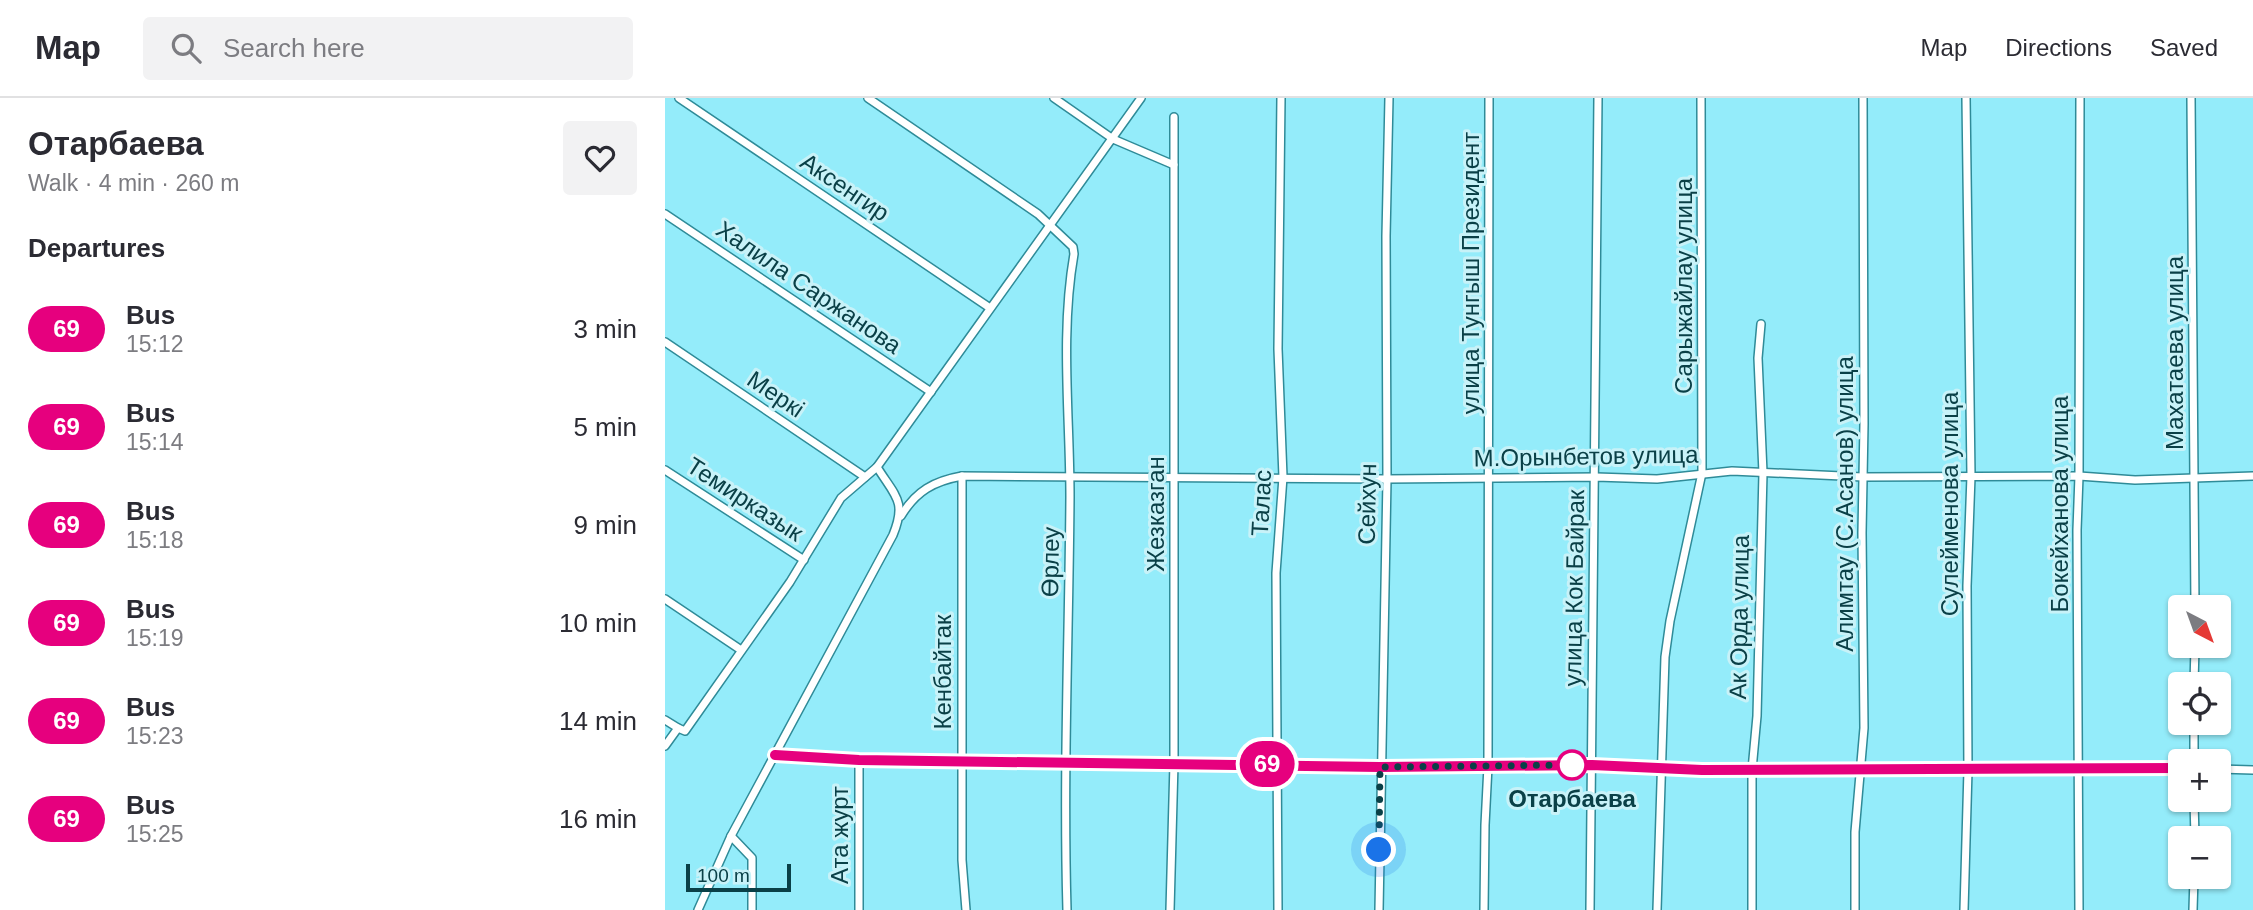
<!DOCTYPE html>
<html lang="en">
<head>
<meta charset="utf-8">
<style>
	:root { --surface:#fff; --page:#f2f2f3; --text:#2b2b33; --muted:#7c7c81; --line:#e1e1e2 }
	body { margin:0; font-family:Arial,sans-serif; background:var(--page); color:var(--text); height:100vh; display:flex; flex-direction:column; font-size:26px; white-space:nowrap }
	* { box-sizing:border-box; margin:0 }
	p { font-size:23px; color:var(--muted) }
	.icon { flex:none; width:38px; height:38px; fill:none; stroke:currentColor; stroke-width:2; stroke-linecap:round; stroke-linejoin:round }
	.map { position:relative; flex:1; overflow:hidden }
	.details { display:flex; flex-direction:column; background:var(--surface); width:665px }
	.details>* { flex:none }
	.badge { padding:0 14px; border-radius:23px; font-size:24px; line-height:46px }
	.needle { width:46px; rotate:139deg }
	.controls { position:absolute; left:1503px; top:497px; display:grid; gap:14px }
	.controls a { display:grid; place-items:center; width:63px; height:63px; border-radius:7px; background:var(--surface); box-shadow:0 2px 5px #0004; font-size:35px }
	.scale { position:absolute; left:21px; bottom:18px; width:105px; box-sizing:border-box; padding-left:7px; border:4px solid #0a4047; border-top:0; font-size:19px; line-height:24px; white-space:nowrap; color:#0a4047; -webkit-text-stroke:5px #c8f2f8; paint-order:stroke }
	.you { position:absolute; width:35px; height:35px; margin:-18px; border:5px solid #fff; border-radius:50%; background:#1a73e8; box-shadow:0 0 0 10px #1a73e833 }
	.map>.badge { position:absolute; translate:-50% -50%; box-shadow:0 0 0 4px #fff }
	h2 { padding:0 28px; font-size:26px; line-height:63px }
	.round { display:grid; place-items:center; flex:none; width:74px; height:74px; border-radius:7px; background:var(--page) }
	.overview { display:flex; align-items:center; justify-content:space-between; height:119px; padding:0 28px }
	h1 { font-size:33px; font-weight:800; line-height:52px }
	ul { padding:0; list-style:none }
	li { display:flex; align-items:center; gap:21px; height:98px; padding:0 28px }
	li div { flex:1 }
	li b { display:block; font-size:26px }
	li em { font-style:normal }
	li .badge { min-width:77px; font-weight:700; text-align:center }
	header { display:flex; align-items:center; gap:42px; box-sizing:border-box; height:98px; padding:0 35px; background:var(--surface); border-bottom:2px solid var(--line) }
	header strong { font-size:33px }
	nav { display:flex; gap:38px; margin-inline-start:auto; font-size:24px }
	.search { width:490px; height:63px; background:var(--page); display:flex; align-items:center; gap:18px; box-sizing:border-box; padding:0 24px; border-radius:7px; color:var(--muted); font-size:26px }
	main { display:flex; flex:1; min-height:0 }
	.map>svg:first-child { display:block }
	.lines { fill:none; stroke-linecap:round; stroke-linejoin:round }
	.minor-casing { stroke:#2f8b98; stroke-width:10 }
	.minor { stroke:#fff; stroke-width:7 }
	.line-casing { stroke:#fff; stroke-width:16 }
	.line { stroke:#e6007e; stroke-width:10 }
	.walk { stroke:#0a4047; stroke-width:7; stroke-dasharray:0 12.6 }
	.stop-dot { fill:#fff; stroke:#e6007e; stroke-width:3.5 }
	.labels { text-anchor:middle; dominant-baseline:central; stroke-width:6; stroke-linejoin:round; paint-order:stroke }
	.street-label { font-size:24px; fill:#0a4047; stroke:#c8f2f8 }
	.stop-label { font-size:24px; font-weight:bold; fill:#0a4047; stroke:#c8f2f8 }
</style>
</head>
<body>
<header>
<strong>Map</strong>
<div class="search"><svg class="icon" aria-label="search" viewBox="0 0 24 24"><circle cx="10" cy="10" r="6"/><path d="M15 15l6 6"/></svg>Search here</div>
<nav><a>Map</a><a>Directions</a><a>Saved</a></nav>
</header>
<main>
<section class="details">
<div class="overview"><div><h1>Отарбаева</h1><p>Walk · 4 min · 260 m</p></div><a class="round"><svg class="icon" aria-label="heart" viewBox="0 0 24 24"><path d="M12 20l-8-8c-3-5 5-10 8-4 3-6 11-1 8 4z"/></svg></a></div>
<h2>Departures</h2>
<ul>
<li><span class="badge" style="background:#e6007e;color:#fff">69</span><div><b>Bus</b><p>15:12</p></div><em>3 min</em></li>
<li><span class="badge" style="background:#e6007e;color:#fff">69</span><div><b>Bus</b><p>15:14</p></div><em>5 min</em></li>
<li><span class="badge" style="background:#e6007e;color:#fff">69</span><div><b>Bus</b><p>15:18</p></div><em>9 min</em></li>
<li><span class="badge" style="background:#e6007e;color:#fff">69</span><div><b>Bus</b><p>15:19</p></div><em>10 min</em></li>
<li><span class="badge" style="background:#e6007e;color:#fff">69</span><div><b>Bus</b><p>15:23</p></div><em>14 min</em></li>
<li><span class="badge" style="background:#e6007e;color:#fff">69</span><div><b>Bus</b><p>15:25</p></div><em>16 min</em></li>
</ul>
</section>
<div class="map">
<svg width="1588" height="812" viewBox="0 0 1588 812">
	<rect width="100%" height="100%" fill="#94ecfa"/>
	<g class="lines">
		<!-- minor casing -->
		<g class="minor-casing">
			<g id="minor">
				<path d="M14 0 325 210"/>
				<path d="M203 0 373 116 408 149 409 156C395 236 405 318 405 399 404 537 398 674 402 812"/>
				<path d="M389 0 448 41 509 67"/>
				<path d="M1526 0 1530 509"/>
				<path d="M0 116 266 294"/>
				<path d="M0 244 200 379"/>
				<path d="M0 372 139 462"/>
				<path d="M297 378V762L301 812"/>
				<path d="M236 418C251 393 269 383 297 378L722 381 931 379 992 381 1067 373 1198 379 1414 378 1470 382 1588 378"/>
				<path d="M0 501 76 552"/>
				<path d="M1529 586 1530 548"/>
				<path d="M0 622 13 630"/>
				<path d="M0 648 13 630 20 633 125 484 176 400 212 369 476 0"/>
				<path d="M110 657 194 662 715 669 927 667 1037 672 1516 670"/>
				<path d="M194 662V812"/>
				<path d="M1529 663V625"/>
				<path d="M1554 671 1588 672"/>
				<path d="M1529 702 1530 740"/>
				<path d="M66 738 87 760V812"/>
				<path d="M33 812 66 738 228 437C242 403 230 398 212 369"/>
				<path d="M505 812 509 665V19"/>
				<path d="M613 812 611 475 618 379 613 251 616 0"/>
				<path d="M714 812 722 381 721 138 724 0"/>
				<path d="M819 812 820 727 823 668 824 0"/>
				<path d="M925 812 933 0"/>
				<path d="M992 812 1000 559 1005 523 1037 375 1036 0"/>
				<path d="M1087 812V672L1092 618 1098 375 1093 260 1096 226"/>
				<path d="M1190 812V734L1199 630 1197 435 1199 326 1198 0"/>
				<path d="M1299 812 1303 672 1302 488 1306 378 1301 0"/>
				<path d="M1414 812 1412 432 1414 378 1415 0"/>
				<path d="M1528 812 1529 779"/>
			</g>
		</g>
		<!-- minor -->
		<use href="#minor" class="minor"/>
	</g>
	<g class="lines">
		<!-- line casing -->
		<g class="line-casing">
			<path id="line" d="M110 657 194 662 715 669 927 667 1037 672 1516 670"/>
		</g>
		<!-- line -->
		<use href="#line" class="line"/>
		<!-- walk -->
		<path class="walk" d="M714 752 715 669 907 667"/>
	</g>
	<!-- markers -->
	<circle class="stop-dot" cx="907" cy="667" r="14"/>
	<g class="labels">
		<!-- street labels -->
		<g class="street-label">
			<text transform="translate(180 89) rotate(34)">Аксенгир</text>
			<text transform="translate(805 175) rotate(-90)">улица Тунгыш Президент</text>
			<text transform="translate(1018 188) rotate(-90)">Сарыжайлау улица</text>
			<text transform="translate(144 189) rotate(34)">Халила Саржанова</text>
			<text transform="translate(1509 255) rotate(-90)">Махатаева улица</text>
			<text transform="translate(111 296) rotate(34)">Меркі</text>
			<text transform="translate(921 358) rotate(-1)">М.Орынбетов улица</text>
			<text transform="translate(80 401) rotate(33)">Темирказык</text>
			<text transform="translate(596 405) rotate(-87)">Талас</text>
			<text transform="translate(702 406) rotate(-89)">Сейхун</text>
			<text transform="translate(1179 406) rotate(-90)">Алимтау (С.Асанов) улица</text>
			<text transform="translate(1284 406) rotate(-90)">Сулейменова улица</text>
			<text transform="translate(1394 406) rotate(-90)">Бокейханова улица</text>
			<text transform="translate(490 416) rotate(-90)">Жезказган</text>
			<text transform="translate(385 464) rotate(-89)">Өрлеу</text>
			<text transform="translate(909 490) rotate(-89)">улица Кок Байрак</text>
			<text transform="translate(1074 519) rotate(-89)">Ак Орда улица</text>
			<text transform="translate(277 574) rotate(-90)">Кенбайтак</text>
			<text transform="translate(174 737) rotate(-90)">Ата журт</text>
		</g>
		<!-- stop labels -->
		<g class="stop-label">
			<text x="907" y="700">Отарбаева</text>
		</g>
	</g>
</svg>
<div class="controls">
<a><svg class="needle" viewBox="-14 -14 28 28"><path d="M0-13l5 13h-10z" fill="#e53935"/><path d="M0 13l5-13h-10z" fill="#7c7c81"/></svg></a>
<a><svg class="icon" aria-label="locate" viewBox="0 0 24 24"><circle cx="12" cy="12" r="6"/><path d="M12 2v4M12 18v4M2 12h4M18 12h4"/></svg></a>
<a>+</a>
<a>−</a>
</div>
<div class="scale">100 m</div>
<div class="you" style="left:714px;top:752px"></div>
<b class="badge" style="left:602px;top:666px;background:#e6007e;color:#fff">69</b>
</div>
</main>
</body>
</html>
